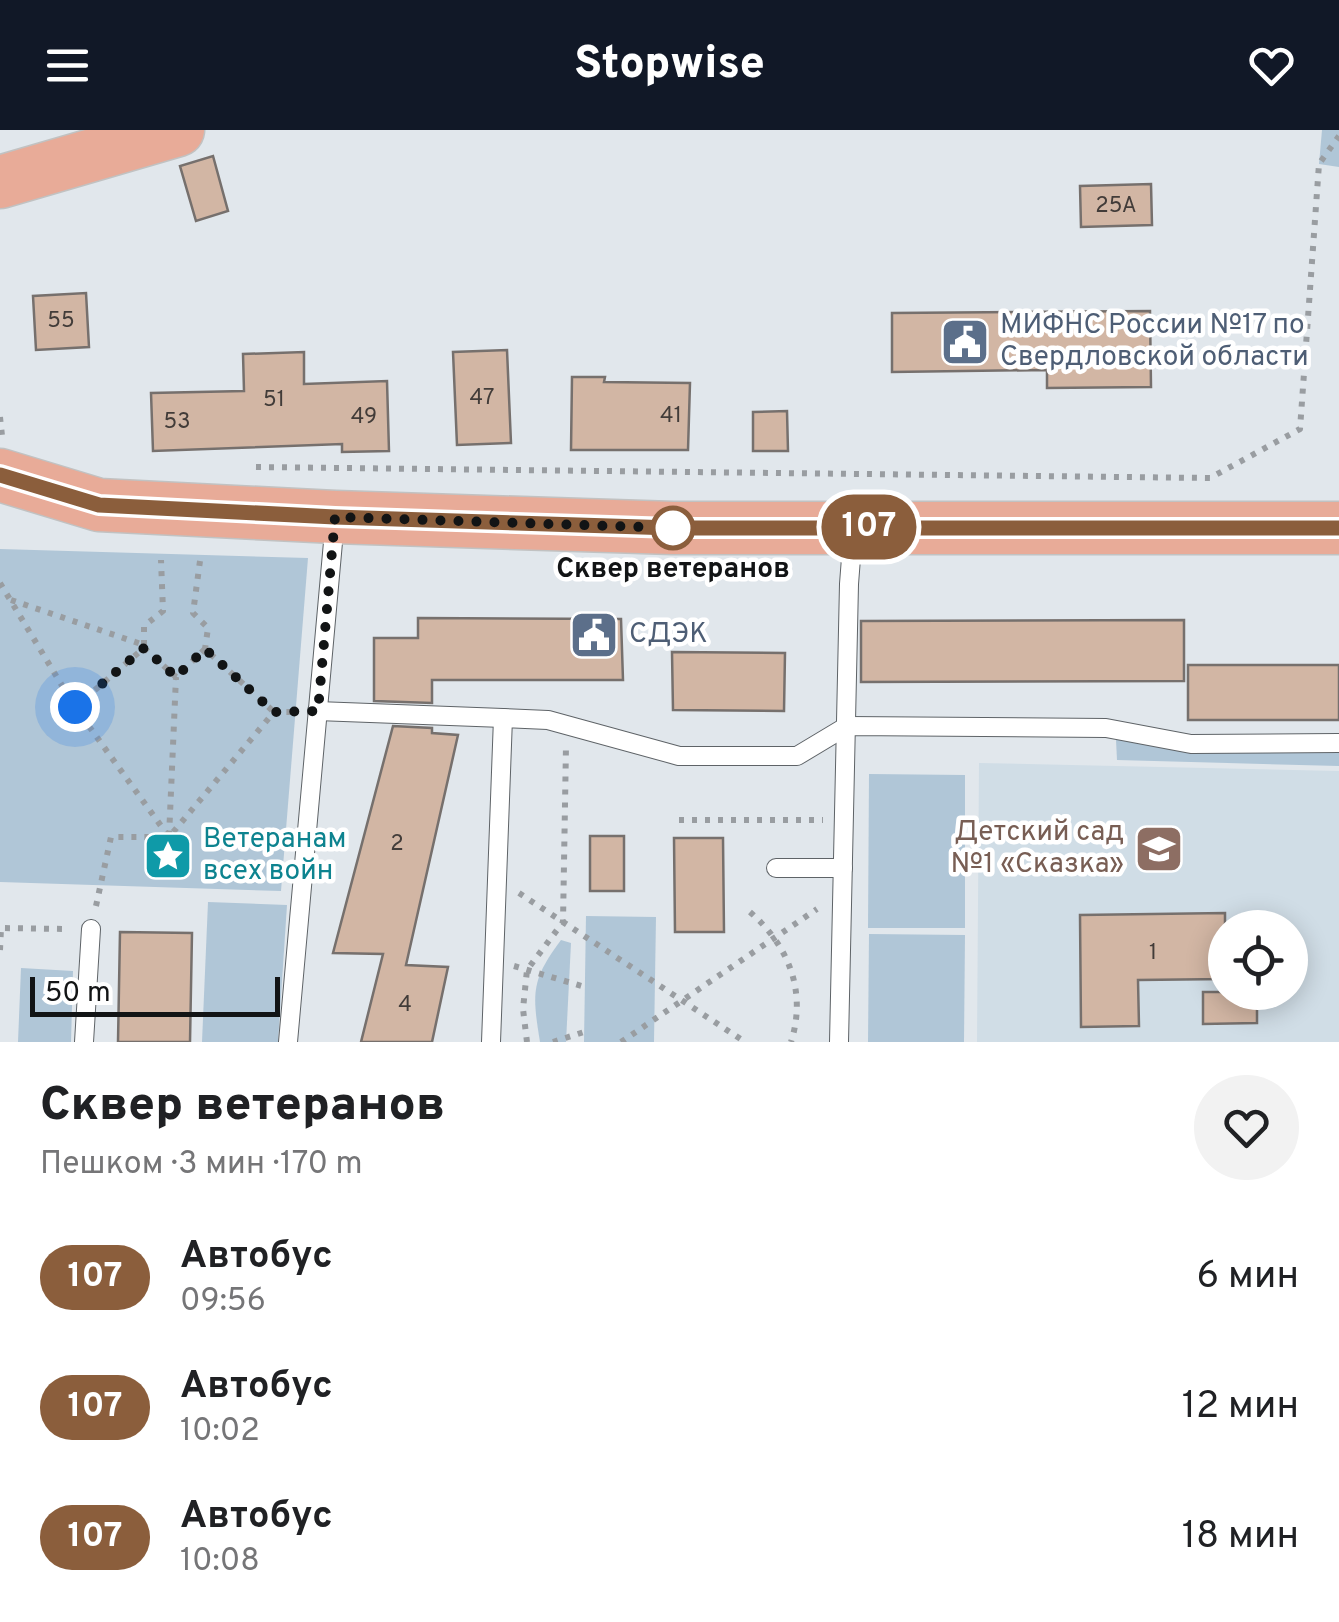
<!DOCTYPE html>
<html lang="ru">
<head>
<meta charset="utf-8">
<style>
	:root { --surface:#fff; --page:#f2f2f2; --text:#202124; --muted:#757577; --accent:#111827 }
	body { margin:0; font-family:Overpass,sans-serif; background:var(--page); color:var(--text); height:100vh; display:flex; flex-direction:column; font-size:38px; white-space:nowrap }
	* { box-sizing:border-box; margin:0 }
	p { font-size:32px; color:var(--muted) }
	.icon { flex:none; width:55px; height:55px; fill:none; stroke:currentColor; stroke-width:2; stroke-linecap:round; stroke-linejoin:round }
	.map { position:relative; height:912px; overflow:hidden }
	.details { display:flex; flex-direction:column; background:var(--surface); flex:1 }
	.details>* { flex:none }
	.badge { padding:0 20px; border-radius:32px; font-size:35px; line-height:65px }
	.fabs { position:absolute; left:1208px; top:780px; display:grid; gap:20px }
	.fabs a { display:grid; place-items:center; width:100px; height:100px; border-radius:50%; background:var(--surface); box-shadow:0 5px 25px #0003; font-size:50px }
	.scale { position:absolute; left:30px; bottom:25px; width:250px; box-sizing:border-box; padding-left:10px; border:5px solid #121415; border-top:0; font-size:28px; line-height:35px; white-space:nowrap; color:#121415; -webkit-text-stroke:8px #fff; paint-order:stroke }
	.you { position:absolute; width:50px; height:50px; margin:-25px; border:8px solid #fff; border-radius:50%; background:#1a73e8; box-shadow:0 0 0 15px #1a73e833 }
	.map>.badge { position:absolute; translate:-50% -50%; box-shadow:0 0 0 5px #fff }
	.round { display:grid; place-items:center; flex:none; width:105px; height:105px; border-radius:52px; background:var(--page) }
	.overview { display:flex; align-items:center; justify-content:space-between; height:170px; padding:0 40px }
	h1 { font-size:48px; font-weight:800; line-height:75px }
	ul { padding:0; list-style:none }
	li { display:flex; align-items:center; gap:30px; height:130px; padding:0 40px }
	li div { flex:1 }
	li b { display:block; font-size:38px }
	li em { font-style:normal }
	li .badge { min-width:110px; font-weight:700; text-align:center }
	header { display:flex; justify-content:space-between; align-items:center; height:130px; padding:0 40px; background:var(--accent); color:#fff; font-size:45px; font-weight:800 }
	.map>svg:first-child { display:block }
	.built { fill:#d0dde6; fill-rule:evenodd }
	.green { fill:#b0c6d7 }
	.building { fill:#d2b6a4; stroke:#76706d; stroke-width:2.5 }
	.lines { fill:none; stroke-linecap:round; stroke-linejoin:round }
	.service-casing { stroke:#5e6367; stroke-width:20 }
	.primary-casing { stroke:#c1c2c2; stroke-width:55 }
	.path { stroke:#999da1; stroke-width:6; stroke-dasharray:5 8; stroke-linecap:butt }
	.service { stroke:#fff; stroke-width:18 }
	.primary { stroke:#e8ab98; stroke-width:52 }
	.line-casing { stroke:#fff; stroke-width:22 }
	.line { stroke:#8b5e3c; stroke-width:15 }
	.walk { stroke:#121415; stroke-width:10; stroke-dasharray:0 18 }
	.stop-dot { fill:#fff; stroke:#8b5e3c; stroke-width:5 }
	.labels { text-anchor:middle; dominant-baseline:central; stroke-width:9; stroke-linejoin:round; paint-order:stroke }
	.number-label { font-size:22px; fill:#423c39 }
	.service-label { font-size:28px; fill:#4e5e75; stroke:#fff; text-anchor:start }
	.stop-label { font-size:28px; font-weight:bold; fill:#121415; stroke:#fff }
	.education-label { font-size:28px; fill:#785e54; stroke:#fff; text-anchor:end }
	.culture-label { font-size:28px; fill:#0d838f; stroke:#fff; text-anchor:start }
</style>
</head>
<body>
<header><svg class="icon" aria-label="menu" viewBox="0 0 24 24"><path d="M4 6h16M4 12h16M4 18h16"/></svg>Stopwise<svg class="icon" aria-label="heart" viewBox="0 0 24 24"><path d="M12 20l-8-8c-3-5 5-10 8-4 3-6 11-1 8 4z"/></svg></header>
<div class="map">
<svg width="1339" height="912" viewBox="0 0 1339 912">
	<rect width="100%" height="100%" fill="#e1e7ec"/>
	<!-- built -->
	<path class="built" d="M979 633 1339 641V912H977ZM1225 798H1290V862H1225Z"/>
	<!-- green -->
	<g class="green">
		<path d="M1322 0H1339V37L1319 34Z"/>
		<path d="M0 419 308 428 281 761 0 752Z"/>
		<path d="M1121 605 1339 617V636L1117 630 1116 610Z"/>
		<path d="M869 644 965 645V798H868Z"/>
		<path d="M208 772 287 775 278 912H202Z"/>
		<path d="M586 786 656 787 654 912H584Z"/>
		<path d="M869 804 965 805 964 912H868Z"/>
		<path d="M561 810 571 813 566 912H540C532 863 531 850 561 810Z"/>
		<path d="M21 838 73 841 71 912H18Z"/>
	</g>
	<!-- building -->
	<g class="building">
		<path d="M213 26 228 81 196 91 180 36Z"/>
		<path d="M1151 54 1152 95 1081 97 1080 56Z"/>
		<path d="M86 163 89 217 36 220 33 166Z"/>
		<path d="M1150 181 1151 257 1047 258V240L892 242V183Z"/>
		<path d="M507 220 511 313 457 315 453 222Z"/>
		<path d="M304 222V254L387 251 389 321 342 322V314L153 321 151 263 244 261 243 224Z"/>
		<path d="M572 247H605L604 252 690 253 688 320H571Z"/>
		<path d="M787 281 788 321H753V282Z"/>
		<path d="M418 488 621 489 623 550H432V573L374 571V508H418Z"/>
		<path d="M1184 490V551L861 552V491Z"/>
		<path d="M672 522 785 523 784 581 673 580Z"/>
		<rect x="1188" y="535" width="151" height="55"/>
		<path d="M393 596 432 598V603L458 605 406 835 448 837 432 912H361L383 824 333 823Z"/>
		<rect x="590" y="706" width="34" height="55"/>
		<path d="M674 708H723L724 802H675Z"/>
		<path d="M1225 783V849L1138 850 1139 896 1081 897 1080 785Z"/>
		<path d="M120 802 192 803 190 912H118Z"/>
		<path d="M1203 862H1257V893L1203 894Z"/>
	</g>
	<g class="lines">
		<!-- service casing -->
		<g class="service-casing">
			<g id="service">
				<path d="M317 581 503 588"/>
				<path d="M776 738H843"/>
				<path d="M84 912 91 799"/>
				<path d="M288 912 335 390"/>
				<path d="M491 912 503 588 548 590 679 626H797L847 596 1106 598 1191 614 1339 613"/>
				<path d="M839 912 849 454 853 402"/>
			</g>
		</g>
		<!-- primary casing -->
		<g class="primary-casing">
			<g id="primary">
				<path d="M0 52 178 0"/>
				<path d="M0 345 99 375 335 387 673 398H1339"/>
			</g>
		</g>
		<!-- path -->
		<g class="path">
			<path d="M0 287 2 306"/>
			<path d="M256 337 1210 348 1300 299 1319 34 1339 6"/>
			<path d="M200 431 193 483 208 498 205 519"/>
			<path d="M0 453 75 577 169 707 274 582H294"/>
			<path d="M11 470 144 515"/>
			<path d="M144 515V496L163 481 161 430"/>
			<path d="M75 577 144 518 176 547 205 519 274 582"/>
			<path d="M679 690H823"/>
			<path d="M519 763 745 912"/>
			<path d="M96 776 111 707H169L176 547"/>
			<path d="M750 782C789 816 807 862 791 912"/>
			<path d="M0 820 1 798 68 799"/>
			<path d="M514 836 585 857"/>
			<path d="M527 912 523 879 527 840 563 792 566 616"/>
			<path d="M553 912 584 902"/>
			<path d="M621 912 817 779"/>
		</g>
		<!-- service -->
		<use href="#service" class="service"/>
		<!-- primary -->
		<use href="#primary" class="primary"/>
	</g>
	<g class="lines">
		<!-- line casing -->
		<g class="line-casing">
			<path id="line" d="M0 345 99 375 335 387 673 398H1339"/>
		</g>
		<!-- line -->
		<use href="#line" class="line"/>
		<!-- walk -->
		<path class="walk" d="M75 577 144 518 176 547 205 519 274 582 318 581 335 387 673 398"/>
	</g>
	<!-- icons -->
	<defs>
		<g id="civic-square" transform="scale(2.5)"><rect x="-9" y="-9" width="18" height="18" rx="4" fill="#5c6f8a" stroke="#fff"/><path d="M-.6-6.5H3V-4.5H.6V-3L4-1V1h2V6H-6V1h2V-1L-.6-3ZM-1.2 2.5V6h2.4V2.5Z" fill="#fff"/></g>
		<g id="school-square" transform="scale(2.5)"><rect x="-9" y="-9" width="18" height="18" rx="4" fill="#8d6e63" stroke="#fff"/><path d="M0-5L7-2L0 1L-7-2ZM-4 1L0 2.5L4 1V4Q0 6-4 4Z" fill="#fff"/></g>
		<g id="sight-square" transform="scale(2.5)"><rect x="-9" y="-9" width="18" height="18" rx="4" fill="#0f9aa8" stroke="#fff"/><path d="M0-6L1.8-2.2L6-1.7L2.9 1.2L3.7 5.4L0 3.3L-3.7 5.4L-2.9 1.2L-6-1.7L-1.8-2.2Z" fill="#fff"/></g>
	</defs>
	<g fill-rule="evenodd">
		<use href="#civic-square" x="965" y="212"/>
		<use href="#civic-square" x="594" y="505"/>
		<use href="#school-square" x="1159" y="719"/>
		<use href="#sight-square" x="168" y="726"/>
	</g>
	<!-- markers -->
	<circle class="stop-dot" cx="673" cy="398" r="20"/>
	<g class="labels">
		<!-- number labels -->
		<g class="number-label">
			<text x="1116" y="76">25А</text>
			<text x="61" y="191">55</text>
			<text x="482" y="268">47</text>
			<text x="274" y="270">51</text>
			<text x="671" y="286">41</text>
			<text x="364" y="287">49</text>
			<text x="177" y="292">53</text>
			<text x="397" y="714">2</text>
			<text x="1153" y="823">1</text>
			<text x="405" y="875">4</text>
		</g>
		<!-- service labels -->
		<g class="service-label">
			<text x="1000" y="196">МИФНС России №17 по<tspan x="1000" dy="32">Свердловской области</tspan></text>
			<text x="629" y="505">СДЭК</text>
		</g>
		<!-- stop labels -->
		<g class="stop-label">
			<text x="673" y="440">Сквер ветеранов</text>
		</g>
		<!-- education labels -->
		<g class="education-label">
			<text x="1124" y="703">Детский сад<tspan x="1124" dy="32">№1 «Сказка»</tspan></text>
		</g>
		<!-- culture labels -->
		<g class="culture-label">
			<text x="203" y="710">Ветеранам<tspan x="203" dy="32">всех войн</tspan></text>
		</g>
	</g>
</svg>
<div class="fabs">
<a><svg class="icon" aria-label="locate" viewBox="0 0 24 24"><circle cx="12" cy="12" r="6"/><path d="M12 2v4M12 18v4M2 12h4M18 12h4"/></svg></a>
</div>
<div class="scale">50 m</div>
<div class="you" style="left:75px;top:577px"></div>
<b class="badge" style="left:869px;top:397px;background:#8b5e3c;color:#fff">107</b>
</div>
<section class="details">
<div class="overview"><div><h1>Сквер ветеранов</h1><p>Пешком · 3 мин · 170 m</p></div><a class="round"><svg class="icon" aria-label="heart" viewBox="0 0 24 24"><path d="M12 20l-8-8c-3-5 5-10 8-4 3-6 11-1 8 4z"/></svg></a></div>
<ul>
<li><span class="badge" style="background:#8b5e3c;color:#fff">107</span><div><b>Автобус</b><p>09:56</p></div><em>6 мин</em></li>
<li><span class="badge" style="background:#8b5e3c;color:#fff">107</span><div><b>Автобус</b><p>10:02</p></div><em>12 мин</em></li>
<li><span class="badge" style="background:#8b5e3c;color:#fff">107</span><div><b>Автобус</b><p>10:08</p></div><em>18 мин</em></li>
</ul>
</section>
</body>
</html>
